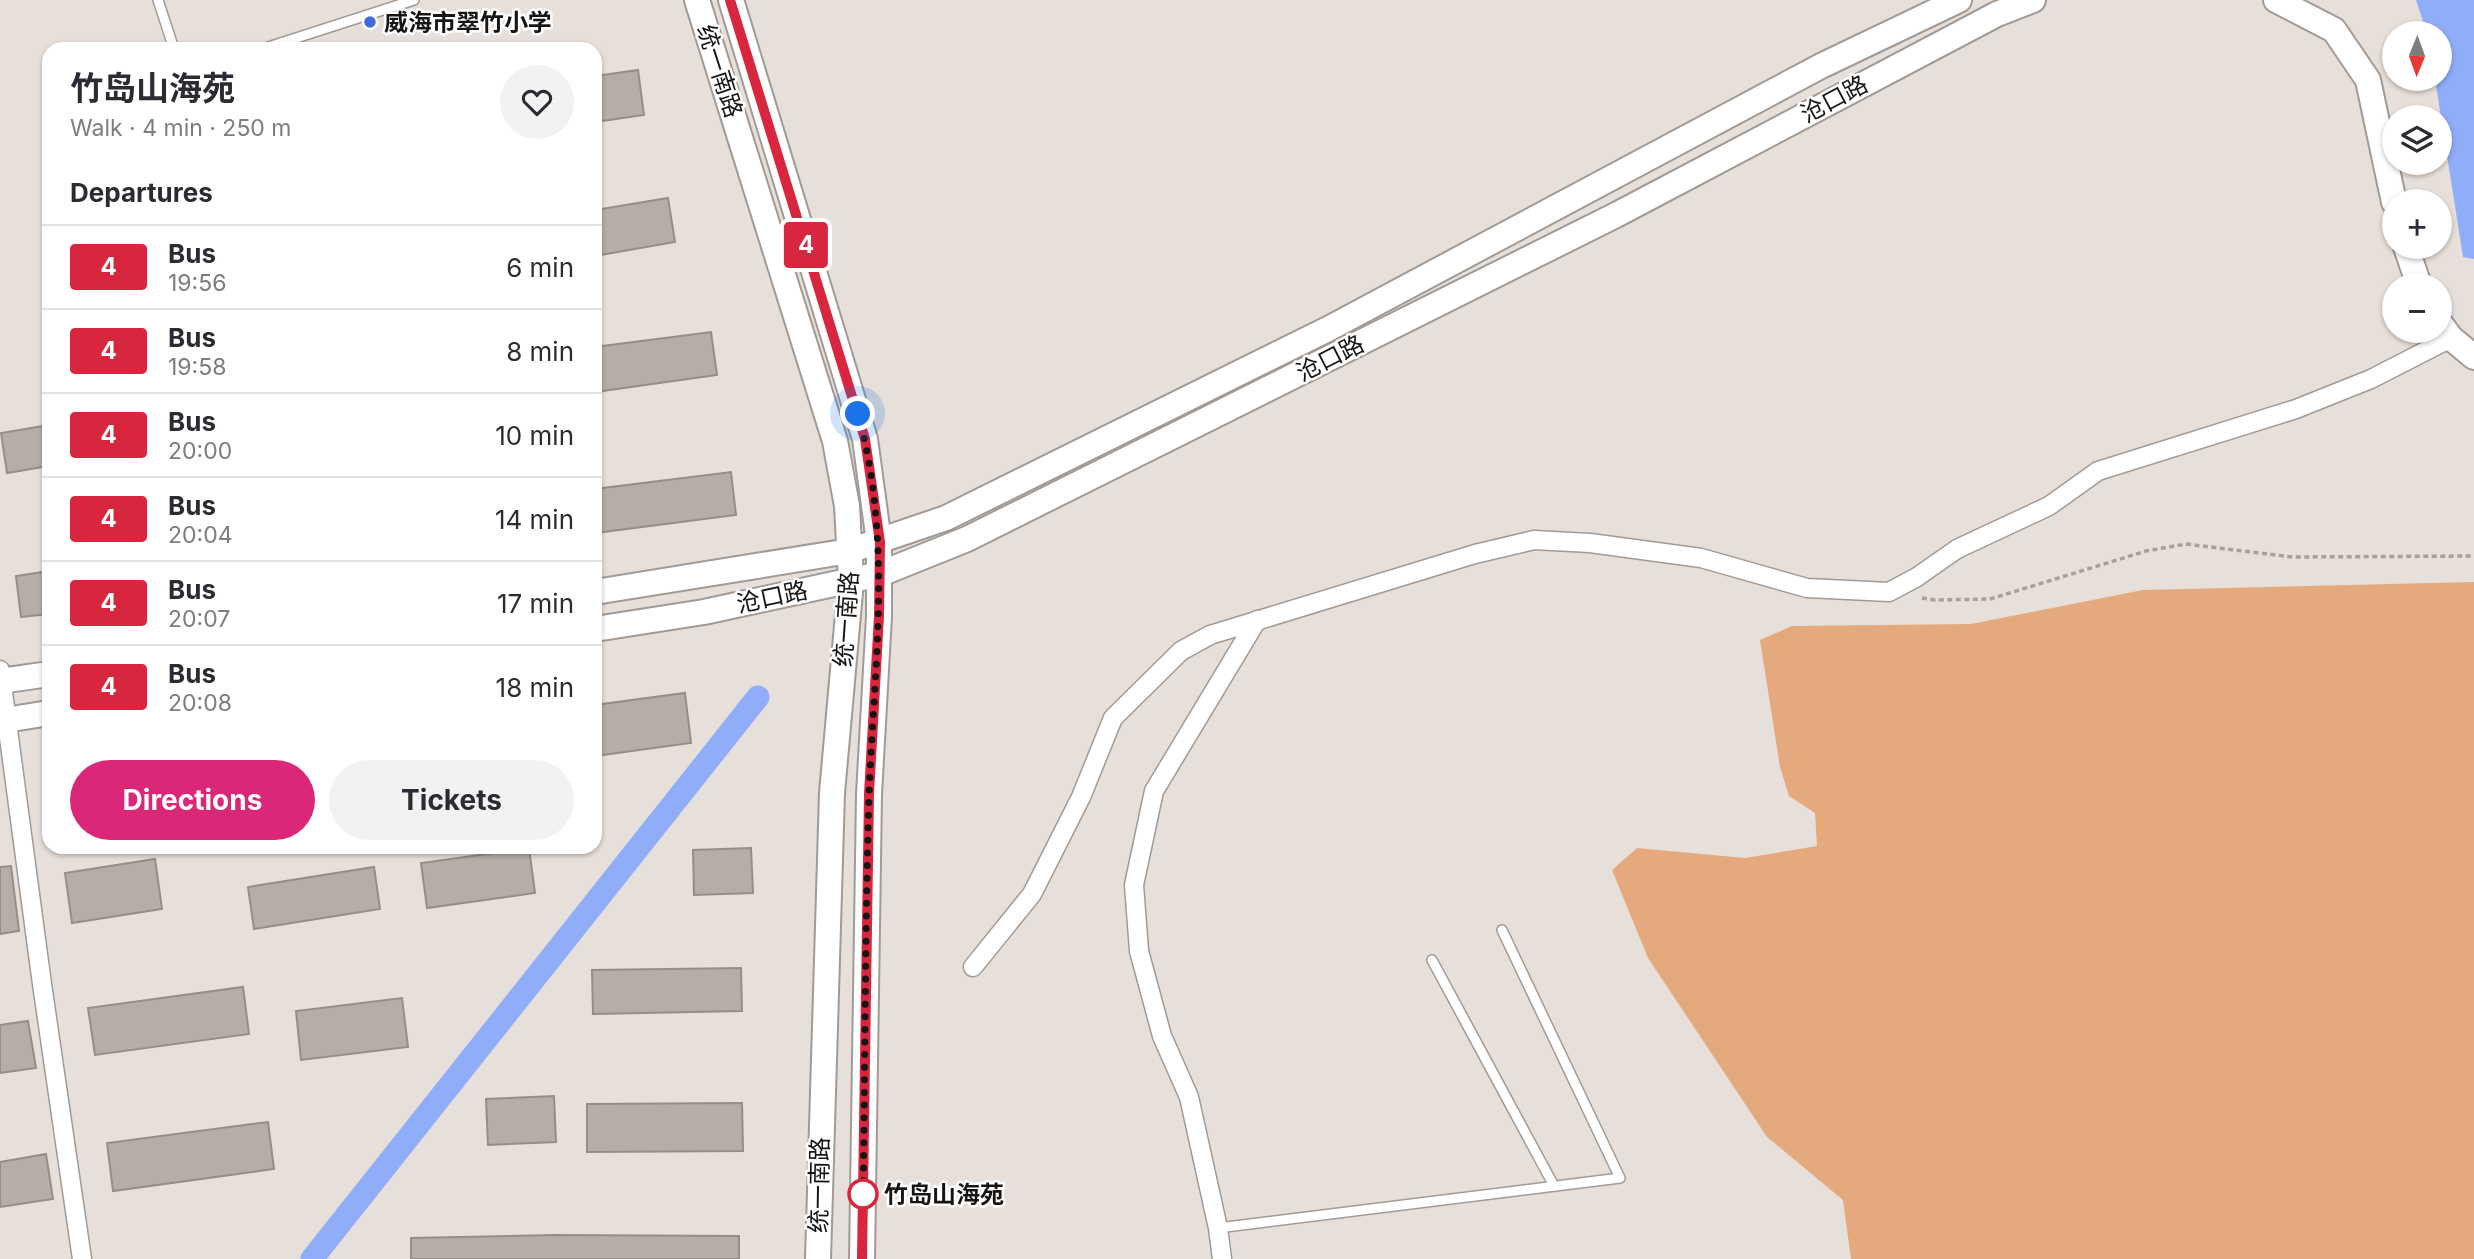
<!DOCTYPE html>
<html lang="en">
<head>
<meta charset="utf-8">
<style>
	:root { --surface:#fff; --page:#f2f2f3; --text:#2b2b33; --muted:#7c7c81; --line:#e1e1e2; --accent:#db2777 }
	body { margin:0; font-family:Inter,"Noto Sans SC",sans-serif; background:var(--page); color:var(--text); height:100vh; display:flex; flex-direction:column; font-size:26px; white-space:nowrap }
	* { box-sizing:border-box; margin:0 }
	p { font-size:23px; color:var(--muted) }
	.icon { flex:none; width:38px; height:38px; fill:none; stroke:currentColor; stroke-width:2; stroke-linecap:round; stroke-linejoin:round }
	.map { position:relative; flex:1; overflow:hidden }
	.details { position:absolute; left:42px; top:42px; width:560px; height:812px; display:flex; flex-direction:column; background:var(--surface); border-radius:21px; box-shadow:0 2px 5px #0004 }
	.details>* { flex:none }
	.badge { padding:0 14px; border-radius:5px; font-size:24px; line-height:46px }
	.needle { width:46px; rotate:181deg }
	.fabs { position:absolute; left:2382px; top:21px; display:grid; gap:14px }
	.fabs a { display:grid; place-items:center; width:70px; height:70px; border-radius:50%; background:var(--surface); box-shadow:0 2px 5px #0004; font-size:35px }
	.you { position:absolute; width:35px; height:35px; margin:-18px; border:5px solid #fff; border-radius:50%; background:#1a73e8; box-shadow:0 0 0 10px #1a73e833 }
	.map>.badge { position:absolute; translate:-50% -50%; box-shadow:0 0 0 4px #fff }
	h2 { padding:0 28px; font-size:26px; line-height:63px }
	.round { display:grid; place-items:center; flex:none; width:74px; height:74px; border-radius:37px; background:var(--page) }
	.headline { display:flex; align-items:center; justify-content:space-between; height:119px; padding:0 28px }
	h1 { font-size:33px; font-weight:700; line-height:52px }
	.cta { display:flex; gap:14px; margin-top:auto; padding:14px 28px }
	.cta a { flex:1; height:80px; border-radius:42px; background:var(--accent); color:#fff; font-size:28px; font-weight:700; line-height:80px; text-align:center }
	.cta a+a { background:var(--page); color:var(--text) }
	ul { padding:0; list-style:none }
	li { display:flex; align-items:center; gap:21px; height:84px; padding:0 28px; border-top:2px solid var(--line) }
	li div { flex:1 }
	li b { display:block; font-size:26px }
	li em { font-style:normal }
	li .badge { min-width:77px; font-weight:700; text-align:center }
	.map>svg:first-child { display:block }
	.green { fill:#e4aa7d }
	.water { fill:#8fadf8 }
	.lines { fill:none; stroke-linecap:round; stroke-linejoin:round }
	.canal { stroke:#8fadf8; stroke-width:23 }
	.building { fill:#b5aea8; stroke:#958e88; stroke-width:2 }
	.lane-casing { stroke:#a19a95; stroke-width:12 }
	.street-casing { stroke:#a19a95; stroke-width:21 }
	.secondary-casing { stroke:#a19a95; stroke-width:28 }
	.path { stroke:#a6a09b; stroke-width:3.5; stroke-dasharray:5 3.5; stroke-linecap:butt }
	.lane { stroke:#fff; stroke-width:9 }
	.street { stroke:#fff; stroke-width:18 }
	.secondary { stroke:#fff; stroke-width:24 }
	.line-casing { stroke:#fff; stroke-width:16 }
	.line { stroke:#d7263d; stroke-width:10 }
	.walk { stroke:#171513; stroke-width:7; stroke-dasharray:0 12.6 }
	.poi-dot { fill:#4469db; stroke:#fff; stroke-width:2.5 }
	.stop-dot { fill:#fff; stroke:#d7263d; stroke-width:3.5 }
	.labels { text-anchor:middle; dominant-baseline:central; stroke-width:5; stroke-linejoin:round; paint-order:stroke }
	.poi-label { font-size:24px; font-weight:bold; fill:#171513; stroke:#fff; text-anchor:start }
	.street-label { font-size:24px; fill:#171513; stroke:#fff }
	.stop-label { font-size:24px; font-weight:bold; fill:#171513; stroke:#fff; text-anchor:start }
</style>
</head>
<body>
<div class="map">
<svg width="2474" height="1259" viewBox="0 0 2474 1259">
	<rect width="100%" height="100%" fill="#e7dfd9"/>
	<!-- green -->
	<path class="green" d="M2474 582V1259H1851L1843 1200 1767 1137 1648 958 1612 870 1637 848 1745 858 1817 846 1815 813 1789 796 1780 767 1760 640 1792 626 1971 624 2143 590Z"/>
	<!-- water -->
	<path class="water" d="M2416 0H2474V259L2463 257 2435 79H2440V33H2427Z"/>
	<g class="lines">
		<!-- canal -->
		<path class="canal" d="M312 1259 758 697"/>
	</g>
	<!-- building -->
	<g class="building">
		<path d="M638 70 644 115 595 122V76Z"/>
		<path d="M668 198 675 242 595 256V210Z"/>
		<path d="M711 332 717 375 595 392V347Z"/>
		<path d="M49 425V466L7 473 1 433Z"/>
		<path d="M731 472 736 515 595 533V489Z"/>
		<path d="M49 571V614L21 617 16 576Z"/>
		<path d="M685 693 691 743 595 756V705Z"/>
		<path d="M529 848 535 893 427 908 421 863Z"/>
		<path d="M751 848 753 893 694 895 693 850Z"/>
		<path d="M155 859 162 909 72 923 65 873Z"/>
		<path d="M11 866 19 931 0 934V867Z"/>
		<path d="M374 867 380 909 254 929 248 887Z"/>
		<path d="M741 968 742 1011 593 1014 592 970Z"/>
		<path d="M243 987 249 1034 95 1055 88 1008Z"/>
		<path d="M402 998 408 1047 301 1060 296 1011Z"/>
		<path d="M28 1021 36 1068 0 1073V1025Z"/>
		<path d="M554 1096 556 1142 488 1145 486 1099Z"/>
		<path d="M742 1103 743 1151 587 1152V1104Z"/>
		<path d="M268 1122 274 1169 113 1191 107 1143Z"/>
		<path d="M46 1154 53 1199 0 1207V1162Z"/>
		<path d="M555 1235 739 1236V1259H411V1238Z"/>
	</g>
	<g class="lines">
		<!-- lane casing -->
		<g class="lane-casing">
			<g id="lane">
				<path d="M158 0 174 49"/>
				<path d="M262 49 414 0"/>
				<path d="M1432 960 1554 1186"/>
				<path d="M1218 1228 1620 1178 1502 930"/>
			</g>
		</g>
		<!-- street casing -->
		<g class="street-casing">
			<g id="street">
				<path d="M0 670 42 984 82 1259"/>
				<path d="M973 967 1032 894 1081 797 1113 718 1181 651 1210 635 1475 554 1534 540 1590 543 1701 558 1807 588 1889 592 1917 577 1957 549 2049 506 2098 471 2296 409 2371 379 2451 338"/>
				<path d="M1222 1259 1218 1228 1189 1097 1162 1036 1139 951 1134 885 1154 791 1257 620"/>
			</g>
		</g>
		<!-- secondary casing -->
		<g class="secondary-casing">
			<g id="secondary">
				<path d="M697 0 835 441 847 506 851 581 832 793 818 1259"/>
				<path d="M731 0 865 439 879 542V616L869 794 862 1259"/>
				<path d="M2276 0 2334 30 2368 80 2394 202"/>
				<path d="M2406 247 2419 285"/>
				<path d="M2440 323 2451 338 2474 357"/>
				<path d="M595 592 849 551 946 518 1328 329 1821 66 1959 0"/>
				<path d="M595 629 704 612 880 574 967 539 1616 215 1997 14 2033 0"/>
				<path d="M0 681 49 674"/>
				<path d="M0 721 49 713"/>
			</g>
		</g>
		<!-- path -->
		<path class="path" d="M1922 598 1935 600 1990 599 2146 551 2186 544 2292 557 2474 556"/>
		<!-- lane -->
		<use href="#lane" class="lane"/>
		<!-- street -->
		<use href="#street" class="street"/>
		<!-- secondary -->
		<use href="#secondary" class="secondary"/>
	</g>
	<g class="lines">
		<!-- line casing -->
		<g class="line-casing">
			<path id="line" d="M730 0 865 439 880 542 879 616 869 794 862 1259"/>
		</g>
		<!-- line -->
		<use href="#line" class="line"/>
		<!-- walk -->
		<path class="walk" d="M858 414C893 540 874 666 869 795 865 931 865 1068 863 1204V1194"/>
	</g>
	<!-- markers -->
	<circle class="poi-dot" cx="370" cy="22" r="7"/>
	<circle class="stop-dot" cx="863" cy="1194" r="14"/>
	<g class="labels">
		<!-- poi labels -->
		<g class="poi-label">
			<text x="384" y="22">威海市翠竹小学</text>
		</g>
		<!-- street labels -->
		<g class="street-label">
			<text transform="translate(720 71) rotate(72)">统一南路</text>
			<text transform="translate(1834 99) rotate(-28)">沧口路</text>
			<text transform="translate(1330 358) rotate(-27)">沧口路</text>
			<text transform="translate(772 597) rotate(-12)">沧口路</text>
			<text transform="translate(846 619) rotate(-86)">统一南路</text>
			<text transform="translate(819 1185) rotate(-89)">统一南路</text>
		</g>
		<!-- stop labels -->
		<g class="stop-label">
			<text x="884" y="1194">竹岛山海苑</text>
		</g>
	</g>
</svg>
<div class="fabs">
<a><svg class="needle" viewBox="-14 -14 28 28"><path d="M0-13l5 13h-10z" fill="#e53935"/><path d="M0 13l5-13h-10z" fill="#7c7c81"/></svg></a>
<a><svg class="icon" aria-label="layers" viewBox="0 0 24 24"><path d="M12 4l9 5-9 5-9-5zM3 14l9 5 9-5"/></svg></a>
<a>+</a>
<a>−</a>
</div>
<div class="you" style="left:858px;top:414px"></div>
<b class="badge" style="left:806px;top:245px;background:#d7263d;color:#fff">4</b>
<section class="details">
<div class="headline"><div><h1>竹岛山海苑</h1><p>Walk · 4 min · 250 m</p></div><a class="round"><svg class="icon" aria-label="heart" viewBox="0 0 24 24"><path d="M12 20l-8-8c-3-5 5-10 8-4 3-6 11-1 8 4z"/></svg></a></div>
<h2>Departures</h2>
<ul>
<li><span class="badge" style="background:#d7263d;color:#fff">4</span><div><b>Bus</b><p>19:56</p></div><em>6 min</em></li>
<li><span class="badge" style="background:#d7263d;color:#fff">4</span><div><b>Bus</b><p>19:58</p></div><em>8 min</em></li>
<li><span class="badge" style="background:#d7263d;color:#fff">4</span><div><b>Bus</b><p>20:00</p></div><em>10 min</em></li>
<li><span class="badge" style="background:#d7263d;color:#fff">4</span><div><b>Bus</b><p>20:04</p></div><em>14 min</em></li>
<li><span class="badge" style="background:#d7263d;color:#fff">4</span><div><b>Bus</b><p>20:07</p></div><em>17 min</em></li>
<li><span class="badge" style="background:#d7263d;color:#fff">4</span><div><b>Bus</b><p>20:08</p></div><em>18 min</em></li>
</ul>
<div class="cta"><a>Directions</a><a>Tickets</a></div>
</section>
</div>
</body>
</html>
